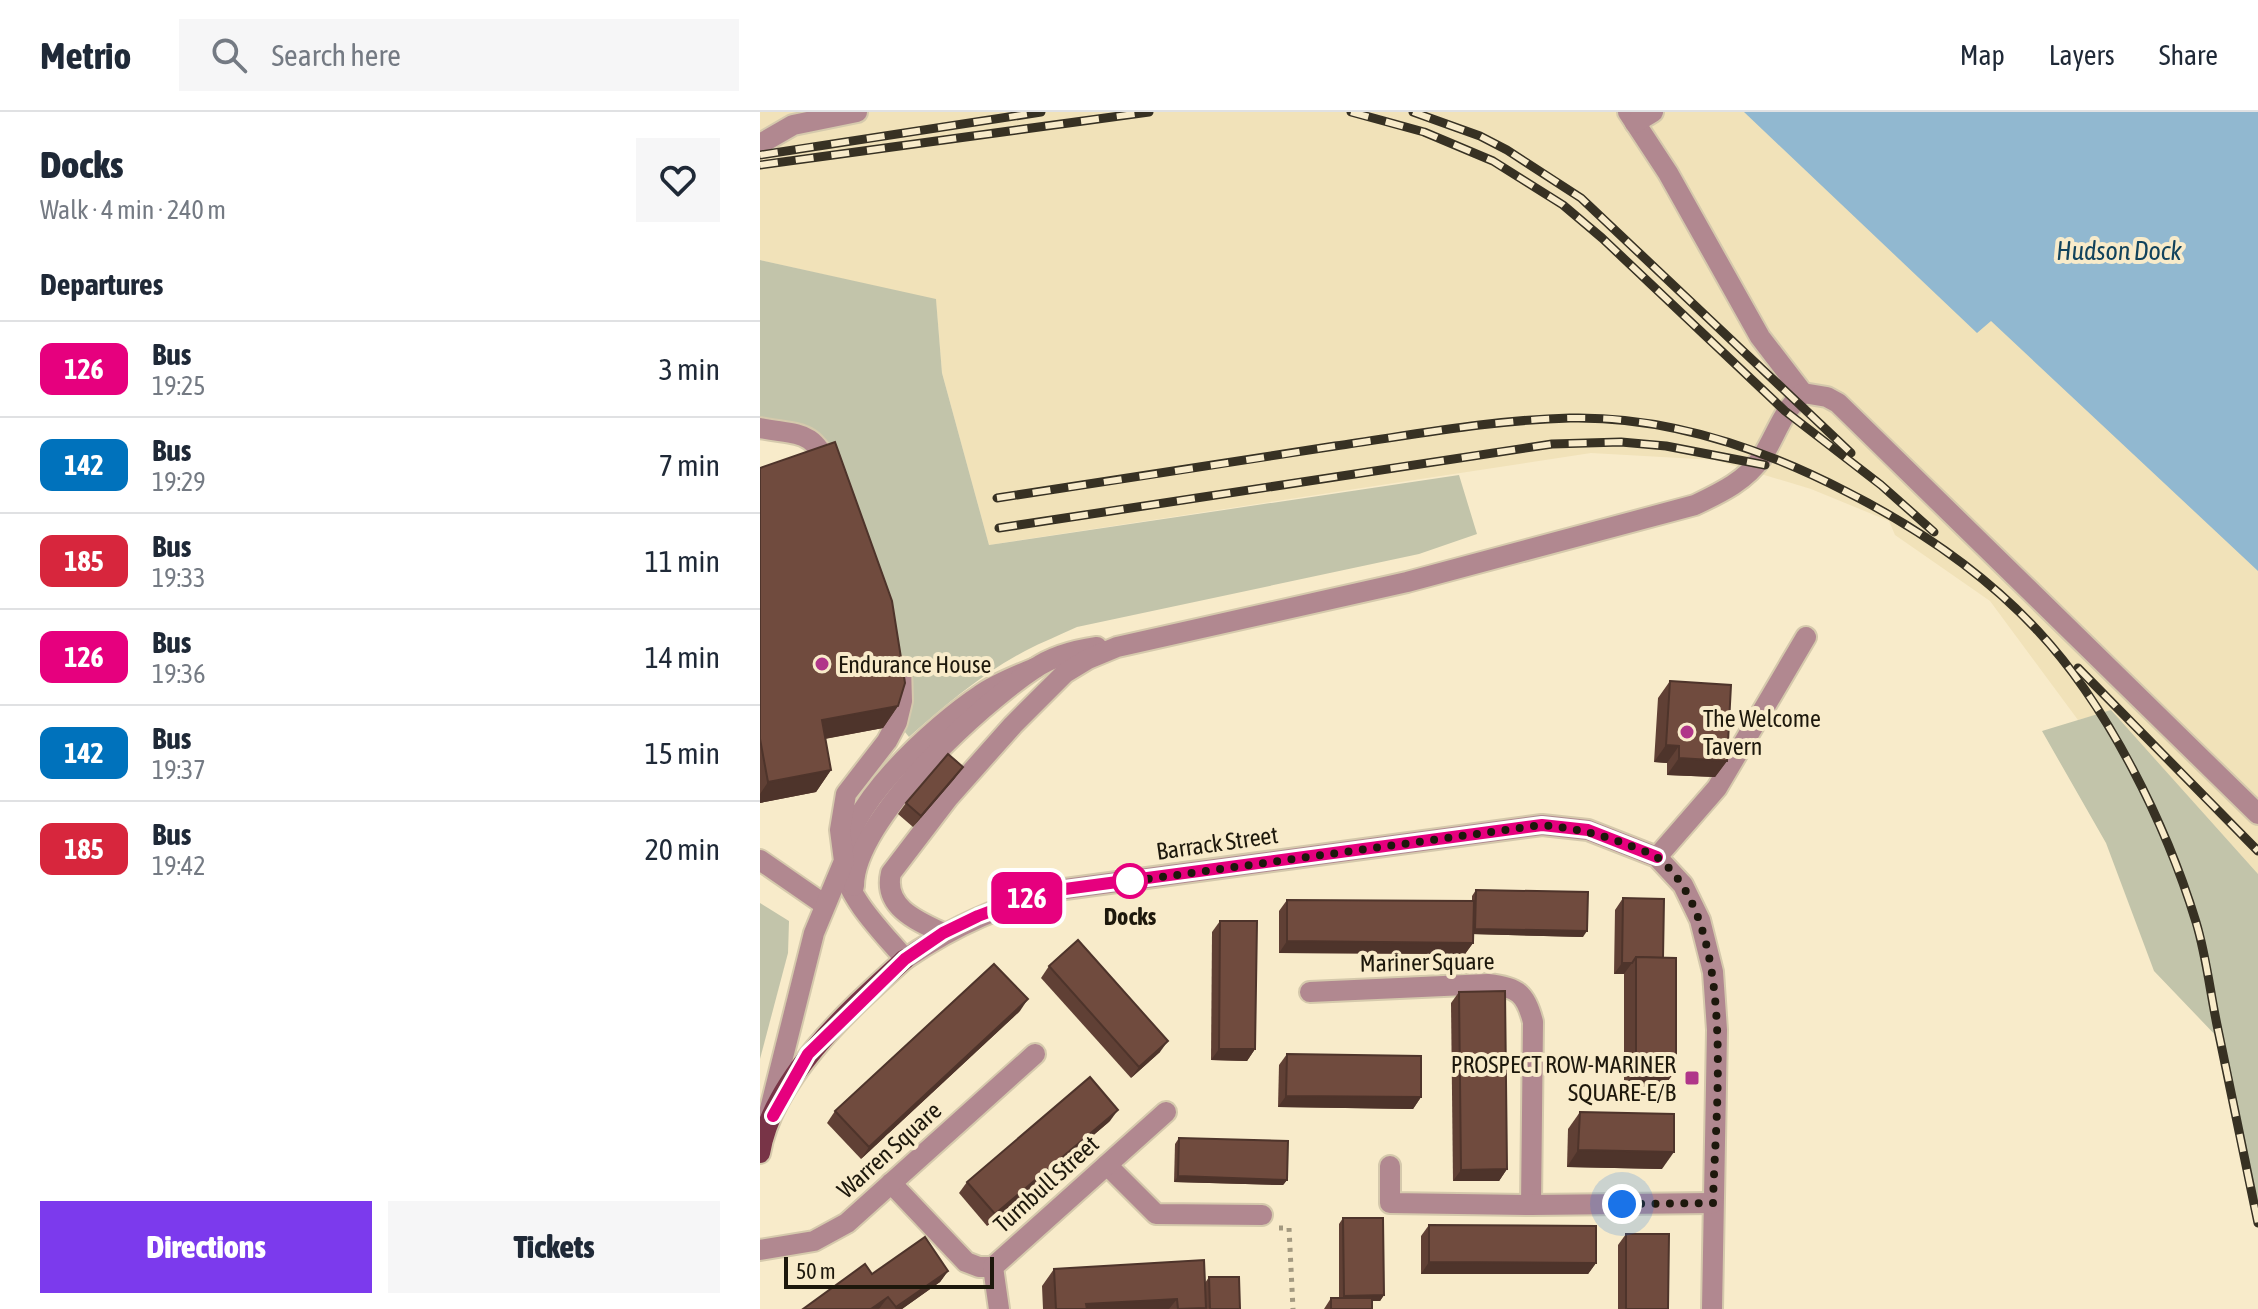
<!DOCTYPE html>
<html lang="en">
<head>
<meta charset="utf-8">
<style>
	:root { --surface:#fff; --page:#f6f6f7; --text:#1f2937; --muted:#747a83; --line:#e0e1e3; --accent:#7c3aed }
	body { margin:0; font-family:"Asap Condensed",sans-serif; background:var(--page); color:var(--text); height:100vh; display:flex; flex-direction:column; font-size:30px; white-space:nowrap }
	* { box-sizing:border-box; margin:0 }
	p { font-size:26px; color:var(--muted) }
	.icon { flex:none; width:44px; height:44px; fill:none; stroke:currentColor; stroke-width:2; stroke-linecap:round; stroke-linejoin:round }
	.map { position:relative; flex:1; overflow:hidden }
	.panel { display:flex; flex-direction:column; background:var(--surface); width:760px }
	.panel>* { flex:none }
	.badge { padding:0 16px; border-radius:12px; font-size:28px; line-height:52px }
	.scale { position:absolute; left:24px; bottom:20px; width:210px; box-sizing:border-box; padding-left:8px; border:4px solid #1d180c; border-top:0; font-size:22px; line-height:28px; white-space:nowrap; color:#1d180c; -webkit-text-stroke:6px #f8ebca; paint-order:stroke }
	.you { position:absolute; width:40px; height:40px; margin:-20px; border:6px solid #fff; border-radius:50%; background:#1a73e8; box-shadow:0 0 0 12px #1a73e833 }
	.map>.badge { position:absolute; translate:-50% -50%; box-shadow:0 0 0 4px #fff }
	h2 { padding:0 40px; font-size:30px; line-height:72px }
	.round { display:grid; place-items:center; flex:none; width:84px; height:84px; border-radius:0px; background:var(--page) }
	.headline { display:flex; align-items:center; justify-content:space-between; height:136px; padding:0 40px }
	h1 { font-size:38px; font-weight:800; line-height:60px }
	.action { display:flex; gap:16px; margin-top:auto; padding:16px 40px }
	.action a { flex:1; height:92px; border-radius:0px; background:var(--accent); color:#fff; font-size:32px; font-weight:800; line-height:92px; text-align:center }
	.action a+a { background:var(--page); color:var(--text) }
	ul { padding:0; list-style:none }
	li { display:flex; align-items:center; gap:24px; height:96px; padding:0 40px; border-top:2px solid var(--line) }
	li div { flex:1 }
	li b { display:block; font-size:30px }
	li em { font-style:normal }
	li .badge { min-width:88px; font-weight:700; text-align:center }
	header { display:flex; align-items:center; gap:48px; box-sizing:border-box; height:112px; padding:0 40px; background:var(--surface); border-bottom:2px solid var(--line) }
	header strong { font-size:38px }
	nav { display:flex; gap:44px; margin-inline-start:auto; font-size:28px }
	.search { width:560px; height:72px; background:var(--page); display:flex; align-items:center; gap:20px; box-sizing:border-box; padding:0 28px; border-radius:0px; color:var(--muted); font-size:30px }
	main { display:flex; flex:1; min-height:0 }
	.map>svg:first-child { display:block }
	.built { fill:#f1e2b9 }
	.green { fill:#c2c4aa }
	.water { fill:#91b8d0 }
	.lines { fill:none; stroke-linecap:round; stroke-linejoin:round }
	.minor-casing { stroke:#d5c9ac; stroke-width:24 }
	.major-casing { stroke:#d5c9ac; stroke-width:24 }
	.path { stroke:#a39980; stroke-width:5; stroke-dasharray:4 6; stroke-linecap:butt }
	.minor { stroke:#b18890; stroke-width:20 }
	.major { stroke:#783447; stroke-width:20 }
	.rail-casing { stroke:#373123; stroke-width:9 }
	.rail { stroke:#f8ebca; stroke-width:6; stroke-dasharray:18; stroke-linecap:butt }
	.wall { fill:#604035 }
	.shaded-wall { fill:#4e342b }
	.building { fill:#704b3e; stroke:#4e342b; stroke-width:2 }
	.line-casing { stroke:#fff; stroke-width:18 }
	.line { stroke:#e6007e; stroke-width:12 }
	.walk { stroke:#1d180c; stroke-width:8; stroke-dasharray:0 14.4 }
	.poi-dot { fill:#b03689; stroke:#f8ebca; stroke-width:3 }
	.stop-dot { fill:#fff; stroke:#e6007e; stroke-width:4 }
	.labels { text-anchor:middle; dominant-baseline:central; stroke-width:8; stroke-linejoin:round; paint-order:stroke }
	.poi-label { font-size:24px; fill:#1d180c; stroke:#f8ebca; text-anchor:start }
	.street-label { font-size:24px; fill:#1d180c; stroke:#f8ebca }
	.stop-label { font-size:24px; font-weight:bold; fill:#1d180c; stroke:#f8ebca }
	.water-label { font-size:26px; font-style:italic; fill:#11435c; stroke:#f8ebca }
</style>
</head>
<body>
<header>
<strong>Metrio</strong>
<div class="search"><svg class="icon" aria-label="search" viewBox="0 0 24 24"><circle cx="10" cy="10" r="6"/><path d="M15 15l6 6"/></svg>Search here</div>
<nav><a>Map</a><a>Layers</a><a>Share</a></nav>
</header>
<main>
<section class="panel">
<div class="headline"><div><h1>Docks</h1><p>Walk · 4 min · 240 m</p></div><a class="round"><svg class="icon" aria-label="heart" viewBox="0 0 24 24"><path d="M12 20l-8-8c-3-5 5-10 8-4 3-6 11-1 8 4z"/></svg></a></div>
<h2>Departures</h2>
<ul>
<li><span class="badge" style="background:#e6007e;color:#fff">126</span><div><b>Bus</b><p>19:25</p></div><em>3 min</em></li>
<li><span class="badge" style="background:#0072bc;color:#fff">142</span><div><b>Bus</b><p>19:29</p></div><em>7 min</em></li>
<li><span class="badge" style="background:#d7263d;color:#fff">185</span><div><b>Bus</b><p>19:33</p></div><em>11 min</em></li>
<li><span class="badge" style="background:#e6007e;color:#fff">126</span><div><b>Bus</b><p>19:36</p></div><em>14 min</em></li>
<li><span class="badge" style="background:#0072bc;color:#fff">142</span><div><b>Bus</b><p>19:37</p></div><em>15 min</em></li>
<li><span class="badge" style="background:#d7263d;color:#fff">185</span><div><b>Bus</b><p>19:42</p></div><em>20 min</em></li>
</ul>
<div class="action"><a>Directions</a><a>Tickets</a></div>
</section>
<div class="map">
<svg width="1498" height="1197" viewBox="0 0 1498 1197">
	<rect width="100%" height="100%" fill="#f8ebca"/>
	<!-- built -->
	<path class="built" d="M0 0H1498V762L1351 599 1318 608 1230 489 1135 423 1129 409 1051 377 955 348 831 341 229 433 182 261 176 188 0 148Z"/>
	<!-- green -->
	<g class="green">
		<path d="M0 148 176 187 182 261 229 433 699 363 717 422 659 442 317 515C300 523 282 530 265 539 223 561 185 593 149 625L137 610 61 337 0 316Z"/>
		<path d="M1351 598 1498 762V1111L1461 929 1394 859 1346 731 1282 619Z"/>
		<path d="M0 791 29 809 28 841 0 947Z"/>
	</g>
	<!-- water -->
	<path class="water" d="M984 0H1498V459L1231 209 1217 221Z"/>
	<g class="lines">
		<!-- minor casing -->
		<g class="minor-casing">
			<g id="minor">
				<path d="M868 0 908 61 1000 225 1043 281"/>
				<path d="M875 11 893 0"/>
				<path d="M0 32 33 13 97 0"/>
				<path d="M0 316C44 324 50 317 73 359"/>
				<path d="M275 556C256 564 237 571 220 583 176 612 78 699 84 756 87 786 126 824 145 847 195 813 245 791 305 777L782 713 828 718 897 745 923 773 940 808 953 860 957 918 952 1197"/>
				<path d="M897 745 957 676 1046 525"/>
				<path d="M0 748 65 793"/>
				<path d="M94 774C94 708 220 593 274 557 291 545 316 538 337 535"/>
				<path d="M183 821C157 809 123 795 131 761L189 685 253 613 305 561 328 547 357 535 647 470 935 393C960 381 986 369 1002 345 1017 322 1021 301 1043 281L1067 285 1078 291 1498 702"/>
				<path d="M550 880 728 872C758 875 766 882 773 910L771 1093"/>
				<path d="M9 1001 54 821 84 749 80 718 86 682 127 629 137 610 142 589 141 555"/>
				<path d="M347 1053 396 1102 502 1103"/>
				<path d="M630 1054V1091L771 1093 953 1091"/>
				<path d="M131 1071 206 1150 219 1155H233"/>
				<path d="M0 1138 54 1129 87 1111 275 942"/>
				<path d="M239 1197 233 1155 406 1000"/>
			</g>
		</g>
		<!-- major casing -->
		<g class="major-casing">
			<path id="major" d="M0 1041C13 965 91 896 145 847"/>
		</g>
		<!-- path -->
		<path class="path" d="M519 1116H529L533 1197"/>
		<!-- minor -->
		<use href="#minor" class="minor"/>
		<!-- major -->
		<use href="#major" class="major"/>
		<!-- rail casing -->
		<g class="rail-casing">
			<g id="rail">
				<path d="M591 0 664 20 733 49 803 93 842 126 1025 299 1121 373 1174 420"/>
				<path d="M653 0 720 24 747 38 821 86 1091 341"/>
				<path d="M0 43 281 0"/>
				<path d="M0 53 389 0"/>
				<path d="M237 386C350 369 463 352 575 334 653 323 731 308 810 306 907 304 1002 336 1087 380 1156 415 1225 462 1278 519 1348 594 1406 712 1436 810 1446 843 1450 879 1457 913 1471 979 1484 1045 1498 1111"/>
				<path d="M239 416 792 332 861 330 906 334 1005 353"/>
				<path d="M1318 556 1498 739"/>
			</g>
		</g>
		<!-- rail -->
		<use href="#rail" class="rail"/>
	</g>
	<!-- wall -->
	<g class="wall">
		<path d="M0 356 138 594 123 616 65 627 71 658 56 680 0 691Z"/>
		<path d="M910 569 967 649 955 665 907 663V651L894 650 898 586Z"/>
		<path d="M195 666 153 715 138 702 146 691Z"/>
		<path d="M716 778 823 825 713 822V831L705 842 519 841V799L527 788 712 789V784Z"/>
		<path d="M863 786 903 846 916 958 904 974 864 975V862H854L855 798Z"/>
		<path d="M460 809 495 937 487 949 451 948 452 820Z"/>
		<path d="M289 854 400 940 371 966 281 866Z"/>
		<path d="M699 880 747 1057 739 1069H693L691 891Z"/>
		<path d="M260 899 101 1047 67 1011 75 999Z"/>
		<path d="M527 942 661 985 653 997 518 995 519 953Z"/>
		<path d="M820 1000 902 1057 807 1055 808 1017Z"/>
		<path d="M350 1009 227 1114 199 1081 207 1070Z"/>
		<path d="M419 1026 527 1068 523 1073 414 1070 415 1032Z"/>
		<path d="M583 1106 624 1183 620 1189H612V1197H564L571 1186H579V1112Z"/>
		<path d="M669 1113 836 1151 828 1162H661V1124Z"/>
		<path d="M866 1122 908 1197H858V1133Z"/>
		<path d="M294 1157 445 1171 449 1165 480 1197H283L282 1174Z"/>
		<path d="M188 1159 180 1170 142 1197H43L112 1162Z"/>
	</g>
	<!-- shaded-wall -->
	<g class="shaded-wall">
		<path d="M138 594 123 616 47 630 62 608Z"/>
		<path d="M906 633 919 634 907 651 894 650Z"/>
		<path d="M919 646 967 649 955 665 907 663Z"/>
		<path d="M203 655 195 666 153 715 161 704Z"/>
		<path d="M71 658 56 680 0 691V682L8 670Z"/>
		<path d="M715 817 827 819 823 825 711 822Z"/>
		<path d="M527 829 713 831 705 842 519 841Z"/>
		<path d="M862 851H872L864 862H854Z"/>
		<path d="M268 887 260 899 101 1047 109 1035Z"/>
		<path d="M408 929 400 940 371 966 379 955Z"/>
		<path d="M459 937H495L487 949 451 948Z"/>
		<path d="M876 958H916L904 974 864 975Z"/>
		<path d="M526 984 661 985 653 997 518 995Z"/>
		<path d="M358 998 350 1009 227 1114 235 1102Z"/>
		<path d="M818 1038 914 1040 902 1057 807 1055Z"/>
		<path d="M747 1057 739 1069H693L701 1058Z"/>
		<path d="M418 1064 527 1068 523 1073 414 1070Z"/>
		<path d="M669 1150 836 1151 828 1162H661Z"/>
		<path d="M188 1159 180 1170 142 1197H135Z"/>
		<path d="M624 1183 620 1189H579L584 1184Z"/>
		<path d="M128 1185 119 1197H111Z"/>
		<path d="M417 1187 409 1197H323L326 1192Z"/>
	</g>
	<!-- building -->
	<g class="building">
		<path d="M75 330 132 489 145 571 138 594 62 608 71 658 8 670 0 627V356Z"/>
		<path d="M910 569 971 573 967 649 919 646V634L906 633Z"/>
		<path d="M188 642 203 655 161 704 146 691Z"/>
		<path d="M716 778 828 780 827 819 715 817Z"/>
		<path d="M863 786 904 787 903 846 876 845 872 851H862Z"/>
		<path d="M527 788 714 789 713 831 527 829Z"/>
		<path d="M460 809H497L495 937H459Z"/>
		<path d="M318 828 408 929 379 955 289 854Z"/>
		<path d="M876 845 916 846V958H876Z"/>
		<path d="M234 852 268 887 109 1035 75 999Z"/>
		<path d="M745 879 747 1057 701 1058 699 880Z"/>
		<path d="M527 942 661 944V985L526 984Z"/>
		<path d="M330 965 358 998 235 1102 207 1070Z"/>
		<path d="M820 1000 914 1002V1040L818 1038Z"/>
		<path d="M419 1026 528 1029 527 1068 418 1064Z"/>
		<path d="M583 1106H623L624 1183 584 1184Z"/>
		<path d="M669 1113 836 1114V1151L669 1150Z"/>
		<path d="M866 1122H909L908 1197H866Z"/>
		<path d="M165 1125 188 1159 136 1195 128 1185 111 1197H43L105 1152 112 1162Z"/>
		<path d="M444 1148 446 1196 418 1197 417 1187 326 1192 327 1197H296L294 1157Z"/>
		<path d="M449 1165H479L480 1197H450Z"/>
		<rect x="571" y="1186" width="41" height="11"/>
	</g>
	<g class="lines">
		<!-- line casing -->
		<g class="line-casing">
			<path id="line" d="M13 1004 48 942 145 847 183 821 218 804 263 787 305 777 782 713 828 718 897 745"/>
		</g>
		<!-- line -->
		<use href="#line" class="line"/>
		<!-- walk -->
		<path class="walk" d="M370 769 358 771 782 713C818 717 842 722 876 736 883 739 892 741 898 746 979 811 955 997 953 1091L862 1092"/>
	</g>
	<!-- markers -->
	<g class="poi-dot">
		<circle cx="62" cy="552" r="8"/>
		<circle cx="927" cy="620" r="8"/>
		<rect x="924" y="958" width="16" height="16" rx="4"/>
	</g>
	<circle class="stop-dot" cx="370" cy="769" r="16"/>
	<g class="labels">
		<!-- poi labels -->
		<g class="poi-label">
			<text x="78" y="552">Endurance House</text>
			<text x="943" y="606">The Welcome<tspan x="943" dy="28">Tavern</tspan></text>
			<text x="916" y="952" text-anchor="end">PROSPECT ROW-MARINER<tspan x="916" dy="28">SQUARE-E/B</tspan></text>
		</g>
		<!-- street labels -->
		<g class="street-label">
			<text transform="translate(457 731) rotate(-8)">Barrack Street</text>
			<text transform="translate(667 850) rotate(-1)">Mariner Square</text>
			<text transform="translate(129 1038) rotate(-42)">Warren Square</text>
			<text transform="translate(286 1072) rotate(-42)">Turnbull Street</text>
		</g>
		<!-- stop labels -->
		<g class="stop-label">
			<text x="370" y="804">Docks</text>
		</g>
		<!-- water labels -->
		<g class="water-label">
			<text x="1359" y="139">Hudson Dock</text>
		</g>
	</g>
</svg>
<div class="scale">50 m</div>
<div class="you" style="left:862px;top:1092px"></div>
<b class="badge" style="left:267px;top:786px;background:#e6007e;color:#fff">126</b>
</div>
</main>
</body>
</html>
